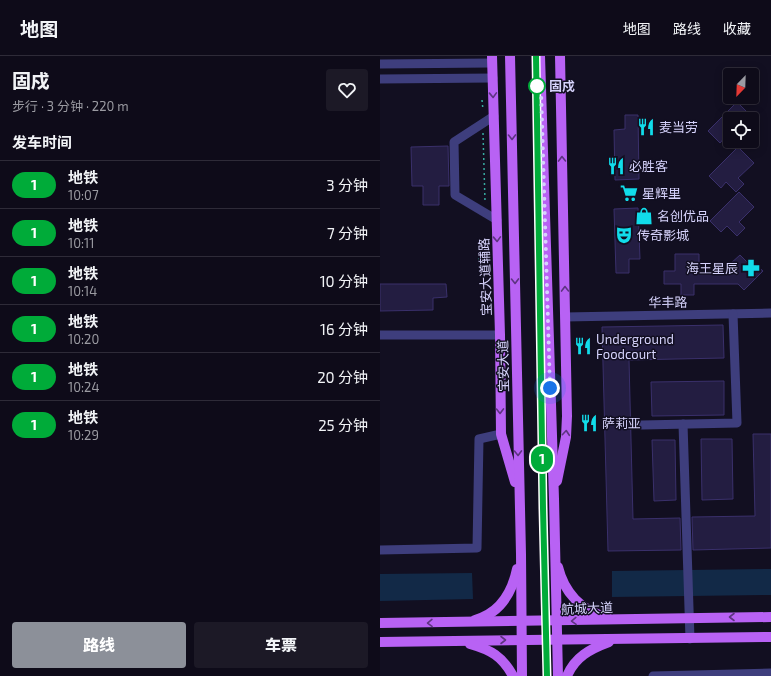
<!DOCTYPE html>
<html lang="zh">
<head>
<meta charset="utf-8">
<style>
	:root { --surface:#0e0b19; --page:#1c1926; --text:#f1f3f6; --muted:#9b9ba2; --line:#2e2b38; --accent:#8c9099 }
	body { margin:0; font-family:"Exo 2","Noto Sans SC",sans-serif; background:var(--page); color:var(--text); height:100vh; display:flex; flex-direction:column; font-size:15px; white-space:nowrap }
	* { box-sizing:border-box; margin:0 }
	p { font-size:13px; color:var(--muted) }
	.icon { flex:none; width:22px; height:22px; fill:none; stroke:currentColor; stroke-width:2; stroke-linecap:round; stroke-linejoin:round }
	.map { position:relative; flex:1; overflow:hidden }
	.panel { display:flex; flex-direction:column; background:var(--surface); width:380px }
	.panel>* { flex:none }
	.badge { padding:0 8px; border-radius:13px; font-size:14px; line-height:26px }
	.needle { width:26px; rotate:203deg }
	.buttons { position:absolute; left:343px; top:12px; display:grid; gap:8px }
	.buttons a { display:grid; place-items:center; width:36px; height:36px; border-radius:4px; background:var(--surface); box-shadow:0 2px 10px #0003,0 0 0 1px var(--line); font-size:20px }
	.you { position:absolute; width:20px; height:20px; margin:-10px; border:3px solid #fff; border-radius:50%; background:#1a73e8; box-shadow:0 0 0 6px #1a73e833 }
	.map>.badge { position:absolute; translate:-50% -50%; box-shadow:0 0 0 2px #fff }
	h2 { padding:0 12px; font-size:15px; line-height:36px }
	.round { display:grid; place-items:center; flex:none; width:42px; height:42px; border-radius:4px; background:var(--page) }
	.summary { display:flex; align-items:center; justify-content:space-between; height:68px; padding:0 12px }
	h1 { font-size:19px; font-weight:800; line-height:30px }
	.button { display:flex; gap:8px; margin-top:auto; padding:8px 12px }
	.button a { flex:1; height:46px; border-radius:4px; background:var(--accent); color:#fff; font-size:16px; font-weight:800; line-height:46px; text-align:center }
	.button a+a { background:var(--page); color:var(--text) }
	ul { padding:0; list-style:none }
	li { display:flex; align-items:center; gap:12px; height:48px; padding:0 12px; border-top:1px solid var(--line) }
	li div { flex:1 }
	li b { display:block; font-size:15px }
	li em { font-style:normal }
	li .badge { min-width:44px; font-weight:700; text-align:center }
	header { display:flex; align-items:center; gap:24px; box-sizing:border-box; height:56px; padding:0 20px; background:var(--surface); border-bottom:1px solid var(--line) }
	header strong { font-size:19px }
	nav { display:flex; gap:22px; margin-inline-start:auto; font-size:14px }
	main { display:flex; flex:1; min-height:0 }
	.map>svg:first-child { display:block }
	.water { fill:#122947 }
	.building { fill:#231d41; stroke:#3a306b }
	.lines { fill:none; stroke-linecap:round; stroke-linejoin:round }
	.path { stroke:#37aba0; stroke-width:1.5; stroke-dasharray:2 3; stroke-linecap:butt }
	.minor { stroke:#3e3e7d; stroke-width:9 }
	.major { stroke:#b862f4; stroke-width:10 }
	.oneway { stroke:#5d3480 }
	.line-casing { stroke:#fff; stroke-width:9 }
	.line { stroke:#00ab39; stroke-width:6 }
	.walk { stroke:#d6d3fc; stroke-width:4; stroke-dasharray:0 7.2 }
	.stop-dot { fill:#fff; stroke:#00ab39; stroke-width:2 }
	.labels { text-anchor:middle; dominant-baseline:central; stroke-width:3; stroke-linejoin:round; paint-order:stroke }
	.stop-label { font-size:13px; font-weight:bold; fill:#d6d3fc; stroke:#120f21; text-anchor:start }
	.poi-label { font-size:13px; fill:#d6d3fc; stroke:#120f21; text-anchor:start }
	.street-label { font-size:13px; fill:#d6d3fc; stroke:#120f21 }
</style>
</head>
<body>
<header>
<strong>地图</strong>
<nav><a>地图</a><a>路线</a><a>收藏</a></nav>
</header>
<main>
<section class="panel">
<div class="summary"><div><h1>固戍</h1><p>步行 · 3 分钟 · 220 m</p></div><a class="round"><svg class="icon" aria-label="heart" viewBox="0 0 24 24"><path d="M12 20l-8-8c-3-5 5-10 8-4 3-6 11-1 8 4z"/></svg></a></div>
<h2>发车时间</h2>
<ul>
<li><span class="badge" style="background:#00ab39;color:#fff">1</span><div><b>地铁</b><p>10:07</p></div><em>3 分钟</em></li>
<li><span class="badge" style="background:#00ab39;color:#fff">1</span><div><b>地铁</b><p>10:11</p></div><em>7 分钟</em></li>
<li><span class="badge" style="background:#00ab39;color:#fff">1</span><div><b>地铁</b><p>10:14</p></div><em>10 分钟</em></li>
<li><span class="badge" style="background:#00ab39;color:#fff">1</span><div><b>地铁</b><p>10:20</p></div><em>16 分钟</em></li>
<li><span class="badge" style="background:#00ab39;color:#fff">1</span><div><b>地铁</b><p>10:24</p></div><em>20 分钟</em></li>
<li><span class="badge" style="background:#00ab39;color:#fff">1</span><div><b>地铁</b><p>10:29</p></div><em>25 分钟</em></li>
</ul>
<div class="button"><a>路线</a><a>车票</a></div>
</section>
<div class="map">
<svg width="391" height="620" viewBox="0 0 391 620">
	<rect width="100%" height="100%" fill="#120f21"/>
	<!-- water -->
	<g class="water">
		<path d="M391 513V539L232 541V515Z"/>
		<path d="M92 517 93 543 0 545V518Z"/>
	</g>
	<!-- building -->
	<g class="building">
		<path d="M357 46 374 63H350V86L345 81 340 87 328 75Z"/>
		<path d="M245 59H258L259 123 235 124 234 74 245 73Z"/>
		<path d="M68 90 69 130H59V149H43V130H32L31 91Z"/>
		<path d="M358 91 374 107 358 122 364 128 356 136 346 126 341 132 329 120Z"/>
		<path d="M359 136 374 151 359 166 365 172 357 180 347 170 341 176 330 165Z"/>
		<path d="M258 152 260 203H249V217H236L234 153Z"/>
		<path d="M295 198H319V216H358L350 208 360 199 371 210 374 207 383 215 364 234 358 228H314V239H301V228H284V215H295Z"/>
		<path d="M0 228H66L67 241 53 242V254L0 255Z"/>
		<path d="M343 269 344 302 249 304 253 463 300 462 301 494 228 495 222 271Z"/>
		<path d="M344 325V359L272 360 271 326Z"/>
		<path d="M373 378H391V492L313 494 312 461 375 460Z"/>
		<path d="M321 383H352L353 443 322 444Z"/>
		<path d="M272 384H295L296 444 274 445Z"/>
	</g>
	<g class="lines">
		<!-- path -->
		<g class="path">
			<path d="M102 44 103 54"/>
			<path d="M103 77 105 145"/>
			<path d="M98 203H107"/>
		</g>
		<!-- minor -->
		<g class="minor">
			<path d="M0 8 112 7"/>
			<path d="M0 23 113 22"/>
			<path d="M114 60 74 86 75 139 117 164"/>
			<path d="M185 261 391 257"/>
			<path d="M0 279H120"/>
			<path d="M303 368 310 583"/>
			<path d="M262 369 357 367 353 258"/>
			<path d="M0 494 97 492 99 383 121 378"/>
			<path d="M273 620 391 617"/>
		</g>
		<!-- major -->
		<g class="major">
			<path d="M112 0 120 279 121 378 135 426"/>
			<path d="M130 0 141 498 142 620"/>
			<path d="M160 0 174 443 178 620"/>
			<path d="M177 425 186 381 187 360 180 0"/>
			<path d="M178 511C184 536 201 555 227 561"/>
			<path d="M95 564C120 557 132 537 137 513"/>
			<path d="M0 567 391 561"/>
			<path d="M0 586 391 581"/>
			<path d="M90 588C111 594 122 600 133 620"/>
			<path d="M187 620C195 601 210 593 229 586"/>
		</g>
	</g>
	<!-- one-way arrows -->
	<defs><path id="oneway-chevron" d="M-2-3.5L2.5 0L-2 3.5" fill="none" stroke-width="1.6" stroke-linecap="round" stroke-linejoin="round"/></defs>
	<g class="oneway">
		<use href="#oneway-chevron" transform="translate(113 39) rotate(88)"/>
		<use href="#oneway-chevron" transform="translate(132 81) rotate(89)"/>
		<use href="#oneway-chevron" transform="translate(182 103) rotate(-91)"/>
		<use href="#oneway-chevron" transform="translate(117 183) rotate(88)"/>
		<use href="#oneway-chevron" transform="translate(135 225) rotate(89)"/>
		<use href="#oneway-chevron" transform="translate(185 233) rotate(-91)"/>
		<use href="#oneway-chevron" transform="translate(120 355) rotate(89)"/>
		<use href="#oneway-chevron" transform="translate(186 377) rotate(-85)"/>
		<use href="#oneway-chevron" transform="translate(138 397) rotate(89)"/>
		<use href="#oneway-chevron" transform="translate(352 561) rotate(180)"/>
		<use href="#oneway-chevron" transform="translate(194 565) rotate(178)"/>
		<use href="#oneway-chevron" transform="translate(50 567) rotate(179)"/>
		<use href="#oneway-chevron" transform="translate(123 584)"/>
	</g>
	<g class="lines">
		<!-- line casing -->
		<g class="line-casing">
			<path id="line" d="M156 0 163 452 167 620"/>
		</g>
		<!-- line -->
		<use href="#line" class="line"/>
		<!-- walk -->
		<path class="walk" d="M157 30 161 32 170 332"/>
	</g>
	<!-- icons -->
	<defs>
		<g id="restaurant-bare" transform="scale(1.38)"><path d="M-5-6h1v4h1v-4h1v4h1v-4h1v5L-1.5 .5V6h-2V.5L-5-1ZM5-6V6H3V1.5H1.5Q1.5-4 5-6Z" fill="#11dcea" stroke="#120f21" stroke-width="2.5" paint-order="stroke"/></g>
		<g id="supermarket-bare" transform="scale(1.38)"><path d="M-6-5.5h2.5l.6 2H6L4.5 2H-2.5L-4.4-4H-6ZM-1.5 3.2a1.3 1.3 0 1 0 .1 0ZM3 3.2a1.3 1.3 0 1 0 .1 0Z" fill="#11dcea" stroke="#120f21" stroke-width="2.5" paint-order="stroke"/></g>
		<g id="shop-bare" transform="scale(1.38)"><path d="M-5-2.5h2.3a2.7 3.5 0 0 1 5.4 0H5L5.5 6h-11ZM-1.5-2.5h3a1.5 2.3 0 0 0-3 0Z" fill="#11dcea" stroke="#120f21" stroke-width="2.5" paint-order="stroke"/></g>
		<g id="theatre-bare" transform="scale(1.38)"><path d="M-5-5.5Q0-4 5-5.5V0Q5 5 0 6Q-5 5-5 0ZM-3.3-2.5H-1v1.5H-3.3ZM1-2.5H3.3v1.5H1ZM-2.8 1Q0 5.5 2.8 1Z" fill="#11dcea" stroke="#120f21" stroke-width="2.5" paint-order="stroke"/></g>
		<g id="pharmacy-bare" transform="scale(1.38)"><path d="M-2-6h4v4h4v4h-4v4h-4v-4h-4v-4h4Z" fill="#11dcea" stroke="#120f21" stroke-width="2.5" paint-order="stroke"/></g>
	</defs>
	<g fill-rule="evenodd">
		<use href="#restaurant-bare" x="266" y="71"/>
		<use href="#restaurant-bare" x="236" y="110"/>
		<use href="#supermarket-bare" x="249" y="137"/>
		<use href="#shop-bare" x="264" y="160"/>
		<use href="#theatre-bare" x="244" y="179"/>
		<use href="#pharmacy-bare" x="371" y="212"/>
		<use href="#restaurant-bare" x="203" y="290"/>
		<use href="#restaurant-bare" x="209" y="367"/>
	</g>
	<!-- markers -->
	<circle class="stop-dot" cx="157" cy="30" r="8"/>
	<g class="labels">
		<!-- stop labels -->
		<g class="stop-label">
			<text x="169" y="30">固戍</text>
		</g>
		<!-- poi labels -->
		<g class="poi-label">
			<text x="279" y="71">麦当劳</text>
			<text x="249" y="110">必胜客</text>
			<text x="262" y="137">星辉里</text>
			<text x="277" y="160">名创优品</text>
			<text x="257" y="179">传奇影城</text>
			<text x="358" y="212" text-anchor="end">海王星辰</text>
			<text x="216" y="283">Underground<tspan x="216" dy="15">Foodcourt</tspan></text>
			<text x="222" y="367">萨莉亚</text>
		</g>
		<!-- street labels -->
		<g class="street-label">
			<text transform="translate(105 221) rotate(-92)">宝安大道辅路</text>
			<text transform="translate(288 246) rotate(-1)">华丰路</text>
			<text transform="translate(123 310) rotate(-91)">宝安大道</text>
			<text transform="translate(207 552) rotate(-2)">航城大道</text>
		</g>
	</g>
</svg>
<div class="buttons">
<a><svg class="needle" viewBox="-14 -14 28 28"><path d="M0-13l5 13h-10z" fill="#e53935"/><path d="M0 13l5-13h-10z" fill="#9b9ba2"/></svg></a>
<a><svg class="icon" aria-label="locate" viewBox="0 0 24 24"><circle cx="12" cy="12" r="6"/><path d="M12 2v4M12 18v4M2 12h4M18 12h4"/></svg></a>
</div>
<div class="you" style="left:170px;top:332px"></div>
<b class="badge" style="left:162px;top:403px;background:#00ab39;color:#fff">1</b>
</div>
</main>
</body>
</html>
